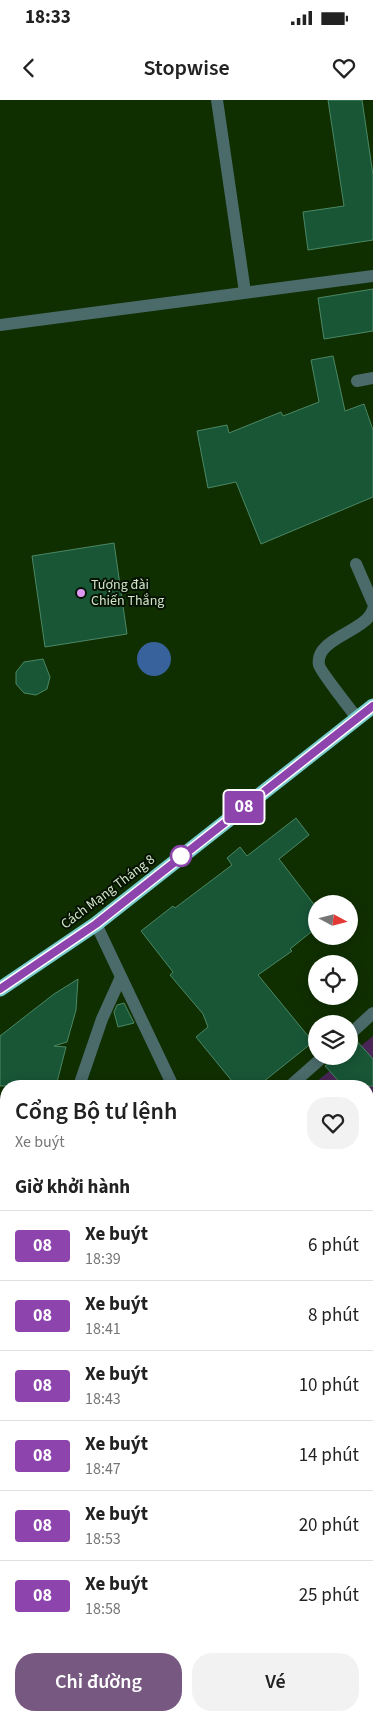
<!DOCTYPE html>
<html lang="vi">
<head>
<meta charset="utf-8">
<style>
	:root { --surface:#fff; --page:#f2f2f2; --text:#222; --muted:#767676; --line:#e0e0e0; --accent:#765880 }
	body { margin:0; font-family:"Source Sans 3",sans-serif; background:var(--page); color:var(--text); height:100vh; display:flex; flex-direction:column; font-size:19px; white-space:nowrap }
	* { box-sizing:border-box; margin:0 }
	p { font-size:16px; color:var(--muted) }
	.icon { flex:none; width:28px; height:28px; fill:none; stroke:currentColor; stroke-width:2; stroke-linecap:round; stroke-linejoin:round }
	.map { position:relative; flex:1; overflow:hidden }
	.details { position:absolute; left:0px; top:980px; width:374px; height:641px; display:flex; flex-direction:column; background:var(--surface); border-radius:20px 20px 0 0; box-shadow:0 2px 12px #0003 }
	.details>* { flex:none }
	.badge { padding:0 10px; border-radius:4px; font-size:18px; line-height:32px }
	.needle { width:32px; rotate:97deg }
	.tools { position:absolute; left:308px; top:795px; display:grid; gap:10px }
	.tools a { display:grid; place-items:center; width:50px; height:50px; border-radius:50%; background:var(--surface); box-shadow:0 2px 12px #0003; font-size:25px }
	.map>.badge { position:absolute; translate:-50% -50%; box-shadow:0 0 0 2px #fff }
	h2 { padding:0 15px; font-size:19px; line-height:45px }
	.round { display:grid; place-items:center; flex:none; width:52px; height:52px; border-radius:20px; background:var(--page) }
	.summary { display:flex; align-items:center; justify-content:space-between; height:85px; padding:0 15px }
	h1 { font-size:24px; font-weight:600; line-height:38px }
	.cta { display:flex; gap:10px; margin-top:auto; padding:10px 15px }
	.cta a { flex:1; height:58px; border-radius:20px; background:var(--accent); color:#fff; font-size:20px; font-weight:600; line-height:58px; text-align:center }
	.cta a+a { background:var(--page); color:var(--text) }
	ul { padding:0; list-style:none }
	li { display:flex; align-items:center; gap:15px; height:70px; padding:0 15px; border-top:1px solid var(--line) }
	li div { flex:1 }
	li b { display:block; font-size:19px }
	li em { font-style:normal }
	li .badge { min-width:55px; font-weight:700; text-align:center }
	.status { display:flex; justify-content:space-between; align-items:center; height:35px; padding:0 25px; background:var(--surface); direction:ltr }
	.status svg { height:14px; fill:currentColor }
	header { display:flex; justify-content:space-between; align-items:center; height:65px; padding:0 15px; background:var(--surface); font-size:22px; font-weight:600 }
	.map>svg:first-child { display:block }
	.green { fill:#492655 }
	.water { fill:#38629b }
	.building { fill:#185636; stroke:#4c8765 }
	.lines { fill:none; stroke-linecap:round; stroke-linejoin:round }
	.minor { stroke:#4b6b6b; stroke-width:12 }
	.highway { stroke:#76cacc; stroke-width:15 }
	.line-casing { stroke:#fff; stroke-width:11 }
	.line { stroke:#8e44ad; stroke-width:8 }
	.poi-dot { fill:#dc99f4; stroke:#061302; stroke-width:2 }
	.stop-dot { fill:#fff; stroke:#8e44ad; stroke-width:2.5 }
	.labels { text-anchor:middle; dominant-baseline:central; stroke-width:4; stroke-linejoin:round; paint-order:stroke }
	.poi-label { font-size:14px; fill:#d2e5ca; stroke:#061302; text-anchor:start }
	.street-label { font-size:14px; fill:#d2e5ca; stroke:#061302 }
</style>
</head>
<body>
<div class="status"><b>18:33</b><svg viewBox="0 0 49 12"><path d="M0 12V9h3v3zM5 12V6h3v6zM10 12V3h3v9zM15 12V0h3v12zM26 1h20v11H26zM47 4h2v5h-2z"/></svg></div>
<header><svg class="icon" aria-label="back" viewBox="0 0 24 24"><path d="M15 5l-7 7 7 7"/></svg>Stopwise<svg class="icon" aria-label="heart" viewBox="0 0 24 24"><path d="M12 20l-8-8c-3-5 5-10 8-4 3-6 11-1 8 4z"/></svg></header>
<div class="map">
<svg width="373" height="1621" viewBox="0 0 373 1621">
	<rect width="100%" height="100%" fill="#102f00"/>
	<!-- green -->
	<path class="green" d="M373 936V1226L368 1220V986H311Z"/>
	<!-- water -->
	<circle class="water" cx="154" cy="559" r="17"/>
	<!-- building -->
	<g class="building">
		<path d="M328 0H362L373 75V140L308 150 303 112 344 106Z"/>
		<path d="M373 189V231L324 239 318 198Z"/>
		<path d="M333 256 345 311 364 304 373 330V397L261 444 236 382 208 388 197 331 227 325 229 333 281 312 283 316 319 302 311 260Z"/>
		<path d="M114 443 127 534 45 547 32 456Z"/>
		<path d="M43 559 50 577 47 589 36 595 24 593 16 584V572L24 562Z"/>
		<path d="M296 718 309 735 279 759 316 807V828L290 849 292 851 258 875 313 942 258 986H236L196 937 208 927 203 914 170 875 173 872 141 831 173 806 175 808 232 765 227 758 240 747 247 756Z"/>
		<path d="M78 879 76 910 67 942 54 946 66 947 56 986H0V936L54 894Z"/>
		<path d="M124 903 134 923 118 927 114 912 117 905Z"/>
		<path d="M356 940 373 959V986H343L325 966 330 962 332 956H349V943Z"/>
	</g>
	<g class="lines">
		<!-- minor -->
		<g class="minor">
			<path d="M217 0 245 192"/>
			<path d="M0 225 373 176"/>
			<path d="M357 281 373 278"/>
			<path d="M356 464 373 503"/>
			<path d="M357 618C351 610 320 571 319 565 314 538 367 532 373 509"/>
			<path d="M96 824 173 986"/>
			<path d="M349 935 373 913"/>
			<path d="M79 986 102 919 121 877"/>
			<path d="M290 986 324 956"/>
			<path d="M368 1145 373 1151"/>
			<path d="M368 1176 373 1171"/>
			<path d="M6 1228V1254"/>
			<path d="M368 1261 373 1267"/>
			<path d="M0 1601 6 1611"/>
			<path d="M211 1615 215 1621"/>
		</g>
		<!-- highway -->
		<path class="highway" d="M0 889 96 824 373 606"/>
	</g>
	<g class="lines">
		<!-- line casing -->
		<g class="line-casing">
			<path id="line" d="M0 889 96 824 373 606"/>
		</g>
		<!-- line -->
		<use href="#line" class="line"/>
	</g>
	<!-- markers -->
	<circle class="poi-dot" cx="81" cy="493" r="5"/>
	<circle class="stop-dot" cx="181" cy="756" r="10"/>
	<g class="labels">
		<!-- poi labels -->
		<g class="poi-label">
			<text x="91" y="485">Tượng đài<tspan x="91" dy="16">Chiến Thắng</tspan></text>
		</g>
		<!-- street labels -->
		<g class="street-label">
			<text transform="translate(108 792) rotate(-37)">Cách Mạng Tháng 8</text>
		</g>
	</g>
</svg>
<div class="tools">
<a><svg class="needle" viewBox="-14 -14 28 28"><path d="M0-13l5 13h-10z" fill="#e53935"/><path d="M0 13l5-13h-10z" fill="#767676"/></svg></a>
<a><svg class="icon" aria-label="locate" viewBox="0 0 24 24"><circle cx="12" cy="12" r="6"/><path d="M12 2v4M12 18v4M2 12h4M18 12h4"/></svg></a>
<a><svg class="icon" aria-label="layers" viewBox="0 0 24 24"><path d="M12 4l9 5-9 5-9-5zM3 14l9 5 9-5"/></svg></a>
</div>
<b class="badge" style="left:244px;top:707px;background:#8e44ad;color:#fff">08</b>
<section class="details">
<div class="summary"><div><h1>Cổng Bộ tư lệnh</h1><p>Xe buýt</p></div><a class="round"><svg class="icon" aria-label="heart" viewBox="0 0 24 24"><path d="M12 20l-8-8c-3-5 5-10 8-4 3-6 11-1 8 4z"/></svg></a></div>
<h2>Giờ khởi hành</h2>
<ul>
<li><span class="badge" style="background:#8e44ad;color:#fff">08</span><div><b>Xe buýt</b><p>18:39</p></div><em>6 phút</em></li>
<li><span class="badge" style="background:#8e44ad;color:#fff">08</span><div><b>Xe buýt</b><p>18:41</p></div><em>8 phút</em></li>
<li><span class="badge" style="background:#8e44ad;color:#fff">08</span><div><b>Xe buýt</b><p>18:43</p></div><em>10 phút</em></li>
<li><span class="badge" style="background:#8e44ad;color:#fff">08</span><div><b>Xe buýt</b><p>18:47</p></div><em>14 phút</em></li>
<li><span class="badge" style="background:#8e44ad;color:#fff">08</span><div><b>Xe buýt</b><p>18:53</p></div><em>20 phút</em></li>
<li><span class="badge" style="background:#8e44ad;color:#fff">08</span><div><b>Xe buýt</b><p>18:58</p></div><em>25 phút</em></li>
</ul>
<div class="cta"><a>Chỉ đường</a><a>Vé</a></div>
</section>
</div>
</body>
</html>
